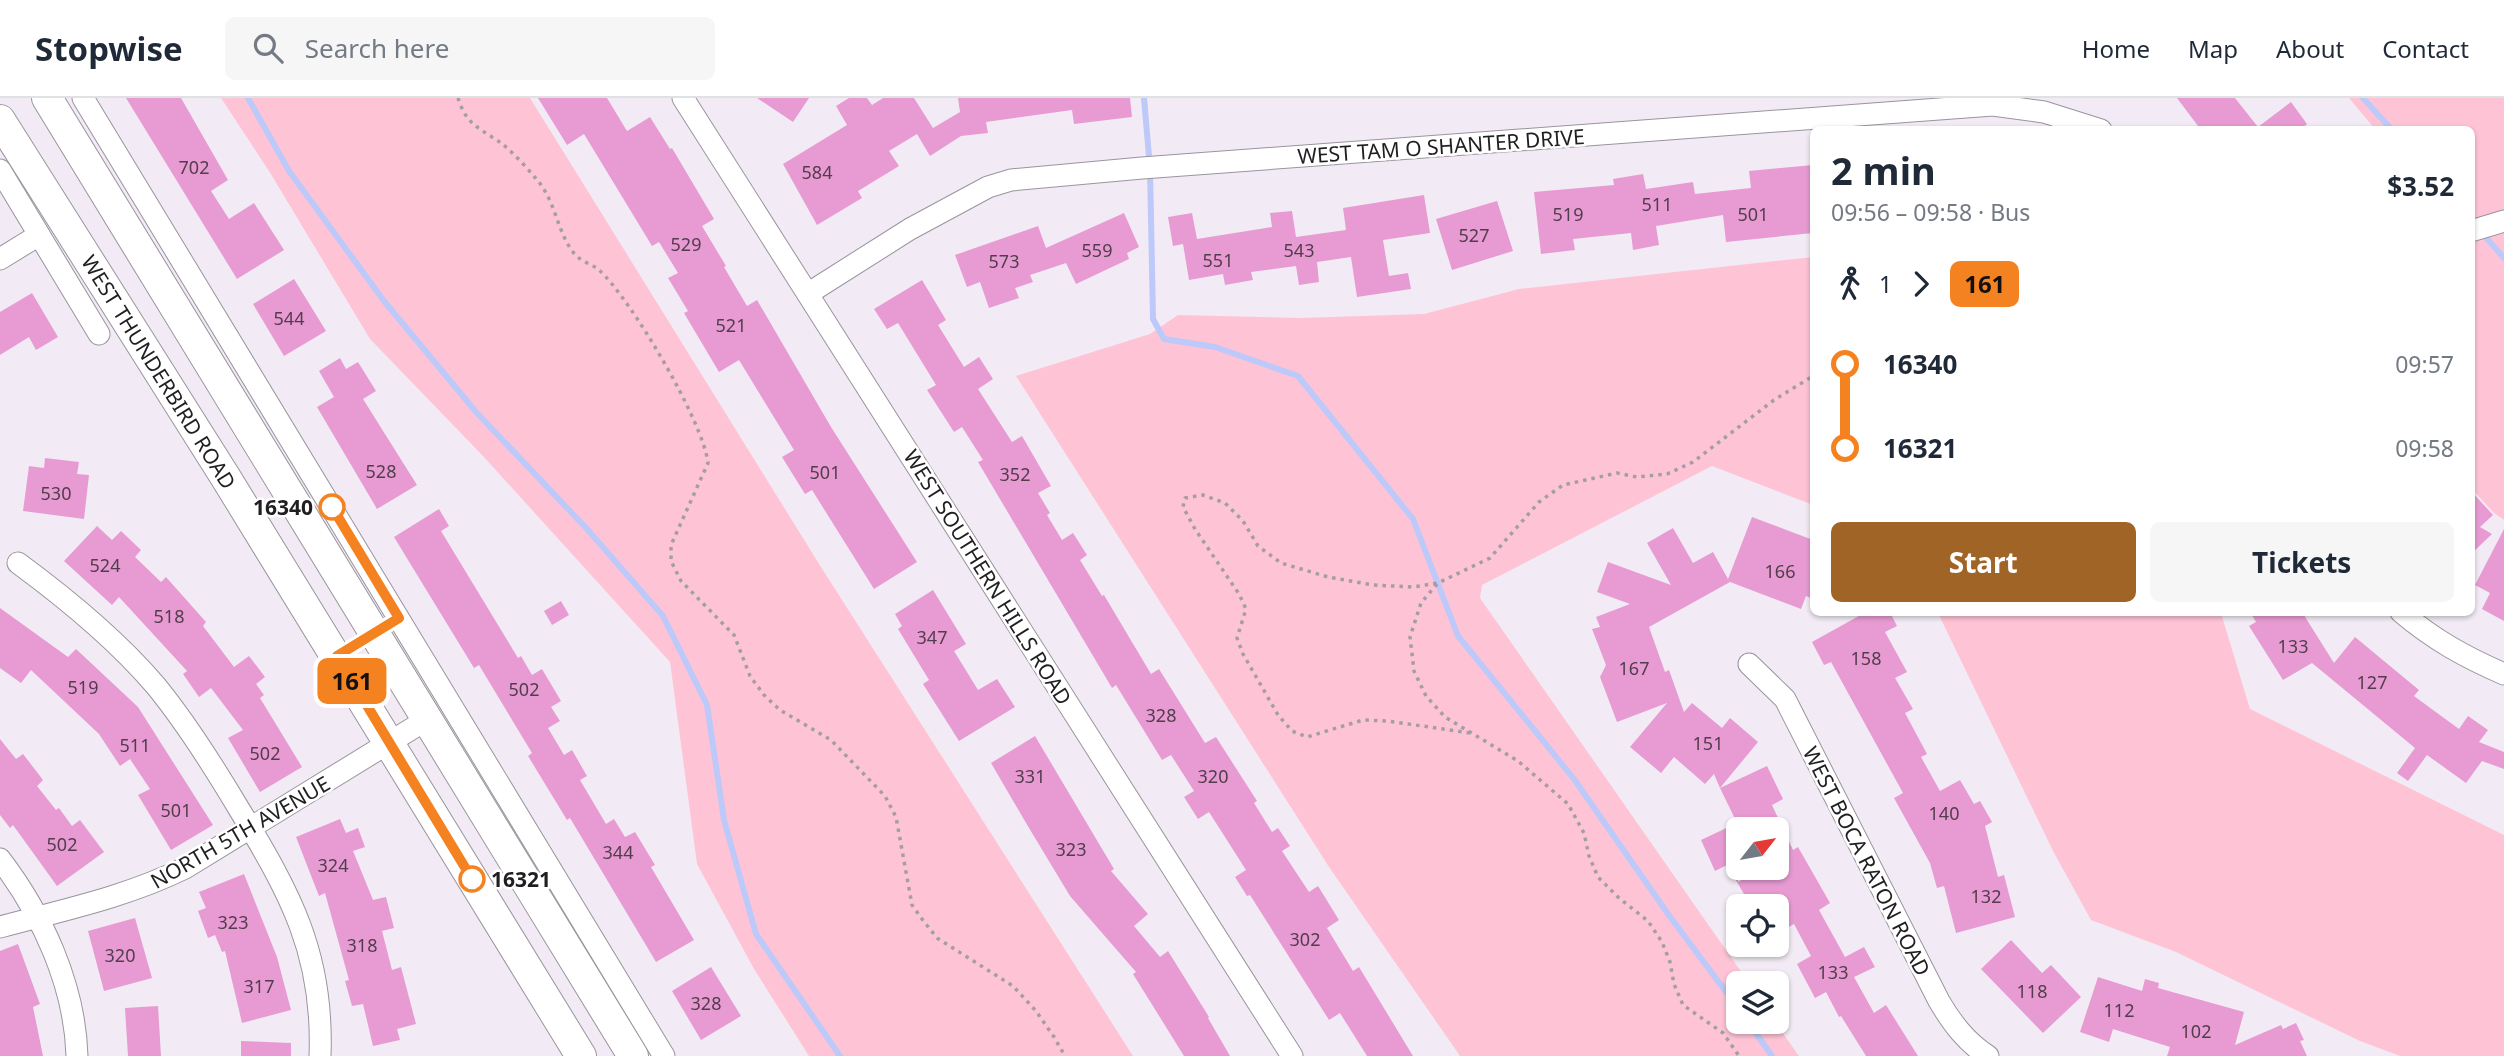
<!DOCTYPE html>
<html lang="en">
<head>
<meta charset="utf-8">
<style>
	:root { --surface:#fff; --page:#f6f6f7; --text:#1f2937; --muted:#747a83; --line:#e0e1e3; --accent:#a16427 }
	body { margin:0; font-family:"Noto Sans",sans-serif; background:var(--page); color:var(--text); height:100vh; display:flex; flex-direction:column; font-size:26px; white-space:nowrap }
	* { box-sizing:border-box; margin:0 }
	p { font-size:23px; color:var(--muted) }
	.icon { flex:none; width:38px; height:38px; fill:none; stroke:currentColor; stroke-width:2; stroke-linecap:round; stroke-linejoin:round }
	.map { position:relative; flex:1; overflow:hidden }
	.sheet { position:absolute; left:1810px; top:28px; width:665px; height:490px; display:flex; flex-direction:column; background:var(--surface); border-radius:10px; box-shadow:0 2px 5px #0004 }
	.sheet>* { flex:none }
	.badge { padding:0 14px; border-radius:10px; font-size:24px; line-height:46px }
	.needle { width:46px; rotate:59deg }
	.fabs { position:absolute; left:1726px; top:719px; display:grid; gap:14px }
	.fabs a { display:grid; place-items:center; width:63px; height:63px; border-radius:10px; background:var(--surface); box-shadow:0 2px 5px #0004; font-size:35px }
	.map>.badge { position:absolute; translate:-50% -50%; box-shadow:0 0 0 4px #fff }
	.legs { display:flex; align-items:center; gap:10px; height:77px; padding:0 21px; font-size:23px }
	.legs p { margin-inline-start:auto }
	.overview { display:flex; align-items:center; justify-content:space-between; height:119px; padding:0 21px }
	h1 { font-size:38px; font-weight:700; line-height:52px }
	.action { display:flex; gap:14px; margin-top:auto; padding:14px 21px }
	.action a { flex:1; height:80px; border-radius:10px; background:var(--accent); color:#fff; font-size:28px; font-weight:700; line-height:80px; text-align:center }
	.action a+a { background:var(--page); color:var(--text) }
	ul { padding:0 21px; list-style:none }
	li { display:flex; align-items:center; gap:24px; height:84px; font-size:26px }
	li i { display:grid; place-items:center; width:10px; height:100%; margin:0 9px; background:currentColor }
	li i::after { content:''; width:18px; height:18px; margin:-9px; border:5px solid; border-radius:50%; background:var(--surface) }
	li p { margin-inline-start:auto }
	li:first-child i { background:linear-gradient(#0000 50%,currentColor 0) }
	li:last-child i { background:linear-gradient(currentColor 50%,#0000 0) }
	header { display:flex; align-items:center; gap:42px; box-sizing:border-box; height:98px; padding:0 35px; background:var(--surface); border-bottom:2px solid var(--line) }
	header strong { font-size:33px }
	nav { display:flex; gap:38px; margin-inline-start:auto; font-size:24px }
	.search { width:490px; height:63px; background:var(--page); display:flex; align-items:center; gap:18px; box-sizing:border-box; padding:0 24px; border-radius:10px; color:var(--muted); font-size:26px }
	.map>svg:first-child { display:block }
	.green { fill:#fec4d6 }
	.lines { fill:none; stroke-linecap:round; stroke-linejoin:round }
	.stream { stroke:#bdc9f9; stroke-width:6 }
	.building { fill:#e79bd2; fill-rule:evenodd }
	.minor-casing { stroke:#9a949d; stroke-width:23 }
	.secondary-casing { stroke:#9a949d; stroke-width:32 }
	.path { stroke:#a39ea5; stroke-width:3.5; stroke-dasharray:3.5 5; stroke-linecap:butt }
	.minor { stroke:#fff; stroke-width:21 }
	.secondary { stroke:#fff; stroke-width:30 }
	.line-1-casing { stroke:#fff; stroke-width:16 }
	.line-1 { stroke:#f58220; stroke-width:10 }
	.stop-1-dot { fill:#fff; stroke:#f58220; stroke-width:3.5 }
	.labels { text-anchor:middle; dominant-baseline:central; stroke-width:5; stroke-linejoin:round; paint-order:stroke }
	.number-label { font-size:18px; fill:#523d4d }
	.street-label { font-size:21px; fill:#201e21; stroke:#fff }
	.stop-label { font-size:21px; font-weight:bold; fill:#201e21; stroke:#fff; text-anchor:end }
</style>
</head>
<body>
<header>
<strong>Stopwise</strong>
<div class="search"><svg class="icon" aria-label="search" viewBox="0 0 24 24"><circle cx="10" cy="10" r="6"/><path d="M15 15l6 6"/></svg>Search here</div>
<nav><a>Home</a><a>Map</a><a>About</a><a>Contact</a></nav>
</header>
<div class="map">
<svg width="2504" height="958" viewBox="0 0 2504 958">
	<rect width="100%" height="100%" fill="#f2ebf5"/>
	<!-- green -->
	<g class="green">
		<path d="M221 0H530L821 469 1133 958H809L754 871 697 766 670 564 483 358 370 241 269 73Z"/>
		<path d="M2349 0H2504V422L2494 415 2471 390V32L2375 31Z"/>
		<path d="M1813 159V407L1712 368 1482 487 1480 500 1749 885 1738 886V924H1775L1799 958H1460L1329 769 1016 278 1150 236 1178 217 1300 220 1424 216 1519 191Z"/>
		<path d="M1938 515H2221L2250 611 2504 737V958H2400L2360 943 2176 854 2091 822 2053 753Z"/>
	</g>
	<g class="lines">
		<!-- stream -->
		<g class="stream">
			<path d="M248 0 289 73 384 203 476 314 587 431 663 518 707 607 724 722 756 836 840 958"/>
			<path d="M1144 0 1150 70 1153 221 1164 241 1215 249 1298 278 1413 421 1458 538 1574 681 1668 816 1738 910"/>
			<path d="M2363 0 2392 32"/>
			<path d="M2482 135 2504 160"/>
			<path d="M1748 924 1772 958"/>
		</g>
	</g>
	<!-- building -->
	<g class="building">
		<path d="M126 0H181L228 82 211 93 229 121 254 105 284 152 237 181Z"/>
		<path d="M538 0H607L627 33 650 19 670 51 672 50 714 121 702 128 726 168 724 169 747 208 757 202 831 329 917 464 874 491 812 392 805 396 782 359 794 352 739 262 719 274 684 215 688 213 668 180 678 175 659 144 652 148 584 36 567 47Z"/>
		<path d="M757 0H809L793 24Z"/>
		<path d="M849 0H867L872 7 883 0H914L933 30 960 14 958 0H1130L1132 19 1074 26 1072 12 986 24 988 35 961 38 930 58 917 36 889 53 899 68 858 93 862 100 817 127 783 66 847 27 836 8Z"/>
		<path d="M2177 0H2235L2258 29 2291 4 2307 26 2300 32H2201Z"/>
		<path d="M1813 67V135L1726 144 1723 117 1656 128 1659 147 1633 152 1631 135 1573 141 1575 152 1541 156 1534 94 1614 87 1613 81 1643 76 1646 91 1693 84 1695 96 1751 90 1749 73Z"/>
		<path d="M1424 97 1430 135 1383 142 1389 178 1408 175 1411 191 1357 199 1351 159 1317 164 1319 184 1299 187 1296 168 1251 174 1253 182 1225 187 1223 176 1189 182 1183 146 1173 148 1168 119 1192 115 1197 141 1272 129 1270 115 1292 113 1296 139 1346 132 1343 110Z"/>
		<path d="M1497 103 1513 153 1452 172 1436 121Z"/>
		<path d="M1124 115 1139 149 1127 155 1129 161 1076 186 1066 165 1030 177 1033 184 1015 190 1019 200 989 210 980 184 967 189 955 157 1038 128 1046 150Z"/>
		<path d="M294 181 326 233 284 258 253 206Z"/>
		<path d="M922 182 946 222 938 227 964 269 979 259 993 281 978 291 1012 344 1022 338 1051 388 1038 395 1050 415 1047 417 1062 442 1073 435 1087 457 1080 462 1102 498 1104 497 1151 576 1159 571 1205 645 1216 639 1257 703 1254 705 1272 734 1278 730 1290 748 1282 753 1309 794 1318 788 1339 822 1327 830 1353 873 1359 869 1413 958H1367L1340 915 1329 922 1250 797 1247 798 1235 779 1246 772 1209 714 1198 721 1184 699 1194 693 1171 657 1162 662 1116 587 1112 590 978 364 983 362 962 329 954 334 927 292 936 287 898 225 887 231 874 211Z"/>
		<path d="M32 195 58 239 36 252 29 239 0 257V214Z"/>
		<path d="M340 260 346 271 358 264 376 293 363 301 417 387 377 411 317 309 334 299 319 273Z"/>
		<path d="M45 360 79 364 77 376 89 377 84 421 23 413 29 368 44 370Z"/>
		<path d="M2471 393 2493 417 2480 429 2492 436 2471 456Z"/>
		<path d="M439 411 449 428 441 433 518 560 521 558 532 577 542 571 561 603 551 609 560 623 548 630 564 657 572 652 587 678 580 682 606 726 614 721 625 739 635 734 655 767 651 769 694 842 656 864 570 720 567 722 528 658 532 655 479 567 474 570 394 439Z"/>
		<path d="M1752 419 1813 442V501L1806 498 1801 511 1730 484 1649 529 1665 574 1669 572 1684 614 1692 605 1722 630 1730 620 1758 644 1720 690 1714 676 1705 686 1674 659 1661 675 1630 649 1667 605 1617 624 1600 579 1606 567 1592 531 1600 529 1596 519 1630 506 1597 494 1608 464 1671 487 1647 445 1673 430 1693 465 1713 454 1728 481Z"/>
		<path d="M97 428 112 442 121 433 141 452 135 459 161 484 166 479 206 524 203 528 234 569 249 558 265 579 256 586 264 597 260 600 302 669 260 694 228 640 243 632 211 590 199 599 183 576 187 573 119 499 112 507 64 463Z"/>
		<path d="M2504 431V523L2482 511 2490 495 2475 487Z"/>
		<path d="M933 492 966 546 954 553 978 592 997 581 1015 609 959 643 923 586 929 582 898 531 902 528 895 516Z"/>
		<path d="M561 503 569 517 552 527 544 513Z"/>
		<path d="M0 510 68 559 76 551 138 609 213 727 171 752 138 697 150 691 130 661 120 668 99 636 31 572 21 585 0 570Z"/>
		<path d="M1866 514H1890L1897 528 1885 534 1907 574 1895 580 1913 611 1905 615 1927 656 1921 659 1940 693 1960 682 1974 706 1980 703 1992 724 1985 728 1998 779 2004 777 2015 819 1956 835 1944 788 1937 790 1930 765 1894 700 1903 695 1831 564 1824 567 1812 544Z"/>
		<path d="M2250 514H2302L2334 565 2355 539 2419 592 2414 598 2459 631 2468 618 2488 632 2479 644 2504 654V671L2482 663 2466 685 2427 657 2408 683 2397 675 2415 650 2312 565 2283 582 2249 528 2256 524Z"/>
		<path d="M1035 638 1114 771 1111 773 1148 816 1134 828 1160 859 1168 853 1209 919 1208 920 1230 958H1184L1133 876 1136 874 1070 798 1029 730 991 665Z"/>
		<path d="M0 641 16 661 23 656 43 682 37 688 56 712 59 710 72 728 80 722 104 754 57 788 13 727 10 730 0 717Z"/>
		<path d="M1767 668 1783 701 1772 707 1793 752 1798 749 1830 805 1819 812 1845 859 1864 849 1875 869 1854 879 1874 915 1886 907 1918 958H1866L1841 918 1839 919 1826 894 1815 900 1797 866 1811 858 1794 826 1787 830 1776 808H1751L1727 767 1715 773 1701 742 1737 725 1720 690ZM1738 727 1740 732H1776V770H1762L1738 784Z"/>
		<path d="M340 721 346 735 358 730 365 749 353 753 373 802 386 799 394 830 382 833 392 872 401 869 416 926 397 931 400 942 373 948 363 906 352 908 345 883 349 882 325 795 319 798 296 739Z"/>
		<path d="M244 776 277 859 291 912 242 925 225 853 222 854 215 837 208 840 198 813 206 810 199 794Z"/>
		<path d="M135 820 152 880 104 893 88 833Z"/>
		<path d="M2011 842 2042 875 2051 867 2081 899 2043 935 1981 871Z"/>
		<path d="M18 846 40 906 33 909 43 958H0V853Z"/>
		<path d="M711 869 741 918 701 942 672 893Z"/>
		<path d="M2098 879 2142 893 2145 881 2159 885 2158 890 2244 914 2235 947 2281 927 2283 931 2296 925 2304 942 2300 943 2307 958H2167L2170 949 2113 931 2109 944 2080 934Z"/>
		<path d="M158 908 161 958H128L125 910Z"/>
		<path d="M241 943 291 945V958H241Z"/>
	</g>
	<g class="lines">
		<!-- minor casing -->
		<g class="minor-casing">
			<g id="minor">
				<path d="M83 0 664 958"/>
				<path d="M683 0 1292 958"/>
				<path d="M0 72 99 236"/>
				<path d="M2471 133 2504 123"/>
				<path d="M0 161 39 137"/>
				<path d="M809 195 910 131 988 89 1011 82 1142 70 1993 7 2044 14 2101 32"/>
				<path d="M18 465C67 501 116 541 156 588 187 626 214 669 239 711 290 795 324 856 320 958"/>
				<path d="M2401 514C2434 542 2465 559 2504 576"/>
				<path d="M1749 566 1785 601 1939 903C1952 925 1966 944 1988 958"/>
				<path d="M0 761C42 816 75 887 77 958"/>
				<path d="M0 829C63 812 126 799 185 770L426 622"/>
			</g>
		</g>
		<!-- secondary casing -->
		<g class="secondary-casing">
			<g id="secondary">
				<path d="M47 0 633 958"/>
				<path d="M0 22 226 380 581 958"/>
			</g>
		</g>
		<!-- path -->
		<g class="path">
			<path d="M458 0C460 6 463 14 467 19 475 30 490 37 501 45 514 55 527 70 538 83 556 105 557 133 573 154 580 164 591 165 599 172 631 201 703 323 708 365L671 447V463L681 483 734 537 750 578 764 597 780 612 831 642 885 698 896 719 912 807 922 821 937 840 1013 888 1036 913 1054 939 1065 958"/>
			<path d="M1437 486 1421 505 1410 539 1414 573 1426 598 1445 619 1518 663 1568 706 1584 735 1589 758 1598 779 1619 800 1648 823 1662 844 1670 864 1674 886 1683 907 1723 935 1739 958"/>
			<path d="M1470 635 1388 623 1363 622 1307 639 1292 633 1278 617 1243 556 1237 540 1246 511 1239 496 1195 431 1183 409 1185 400 1203 397 1225 405 1243 423 1258 448 1281 465 1328 479 1373 487 1413 489 1438 485 1490 460 1539 404 1563 387 1617 375 1637 379 1667 376 1693 364 1774 302 1813 278"/>
		</g>
		<!-- minor -->
		<use href="#minor" class="minor"/>
		<!-- secondary -->
		<use href="#secondary" class="secondary"/>
	</g>
	<g class="lines">
		<!-- line-1 casing -->
		<g class="line-1-casing">
			<path id="line-1" d="M332 409 399 520 337 558 472 781"/>
		</g>
		<!-- line-1 -->
		<use href="#line-1" class="line-1"/>
	</g>
	<!-- markers -->
	<g class="stop-1-dot">
		<circle cx="332" cy="409" r="12"/>
		<circle cx="472" cy="781" r="12"/>
	</g>
	<g class="labels">
		<!-- number labels -->
		<g class="number-label">
			<text x="194" y="69">702</text>
			<text x="817" y="74">584</text>
			<text x="1657" y="106">511</text>
			<text x="1568" y="116">519</text>
			<text x="1753" y="116">501</text>
			<text x="1474" y="137">527</text>
			<text x="686" y="146">529</text>
			<text x="1097" y="152">559</text>
			<text x="1299" y="152">543</text>
			<text x="1218" y="162">551</text>
			<text x="1004" y="163">573</text>
			<text x="289" y="220">544</text>
			<text x="731" y="227">521</text>
			<text x="381" y="373">528</text>
			<text x="825" y="374">501</text>
			<text x="1015" y="376">352</text>
			<text x="56" y="395">530</text>
			<text x="105" y="467">524</text>
			<text x="1780" y="473">166</text>
			<text x="169" y="518">518</text>
			<text x="932" y="539">347</text>
			<text x="2293" y="548">133</text>
			<text x="1866" y="560">158</text>
			<text x="1634" y="570">167</text>
			<text x="2372" y="584">127</text>
			<text x="83" y="589">519</text>
			<text x="524" y="591">502</text>
			<text x="1161" y="617">328</text>
			<text x="1708" y="645">151</text>
			<text x="135" y="647">511</text>
			<text x="265" y="655">502</text>
			<text x="1030" y="678">331</text>
			<text x="1213" y="678">320</text>
			<text x="176" y="712">501</text>
			<text x="1944" y="715">140</text>
			<text x="62" y="746">502</text>
			<text x="1071" y="751">323</text>
			<text x="618" y="754">344</text>
			<text x="333" y="767">324</text>
			<text x="1986" y="798">132</text>
			<text x="233" y="824">323</text>
			<text x="1305" y="841">302</text>
			<text x="362" y="847">318</text>
			<text x="120" y="857">320</text>
			<text x="1833" y="874">133</text>
			<text x="259" y="888">317</text>
			<text x="2032" y="893">118</text>
			<text x="706" y="905">328</text>
			<text x="2119" y="912">112</text>
			<text x="2196" y="933">102</text>
		</g>
		<!-- street labels -->
		<g class="street-label">
			<text transform="translate(1441 48) rotate(-4)">WEST TAM O SHANTER DRIVE</text>
			<text transform="translate(159 274) rotate(58)">WEST THUNDERBIRD ROAD</text>
			<text transform="translate(988 479) rotate(58)">WEST SOUTHERN HILLS ROAD</text>
			<text transform="translate(240 734) rotate(-30)">NORTH 5TH AVENUE</text>
			<text transform="translate(1867 763) rotate(63)">WEST BOCA RATON ROAD</text>
		</g>
		<!-- stop labels -->
		<g class="stop-label">
			<text x="313" y="409">16340</text>
			<text x="491" y="781" text-anchor="start">16321</text>
		</g>
	</g>
</svg>
<div class="fabs">
<a><svg class="needle" viewBox="-14 -14 28 28"><path d="M0-13l5 13h-10z" fill="#e53935"/><path d="M0 13l5-13h-10z" fill="#747a83"/></svg></a>
<a><svg class="icon" aria-label="locate" viewBox="0 0 24 24"><circle cx="12" cy="12" r="6"/><path d="M12 2v4M12 18v4M2 12h4M18 12h4"/></svg></a>
<a><svg class="icon" aria-label="layers" viewBox="0 0 24 24"><path d="M12 4l9 5-9 5-9-5zM3 14l9 5 9-5"/></svg></a>
</div>
<b class="badge" style="left:352px;top:583px;background:#f58220;color:#111">161</b>
<section class="sheet">
<div class="overview"><div><h1>2 min</h1><p>09:56 – 09:58 · Bus</p></div><b>$3.52</b></div>
<div class="legs"><svg class="icon" aria-label="walk" viewBox="0 0 24 24"><circle cx="13" cy="4" r="2"/><path d="M13 8l-2 6 4 7M11 14l-3 7M7 12l3-4h3l4 4"/></svg>1<svg class="icon" aria-label="forward" viewBox="0 0 24 24"><path d="M9 5l7 7-7 7"/></svg><b class="badge" style="background:#f58220;color:#111">161</b></div>
<ul>
<li><i style="color:#f58220"></i><b>16340</b><p>09:57</p></li>
<li><i style="color:#f58220"></i><b>16321</b><p>09:58</p></li>
</ul>
<div class="action"><a>Start</a><a>Tickets</a></div>
</section>
</div>
</body>
</html>
